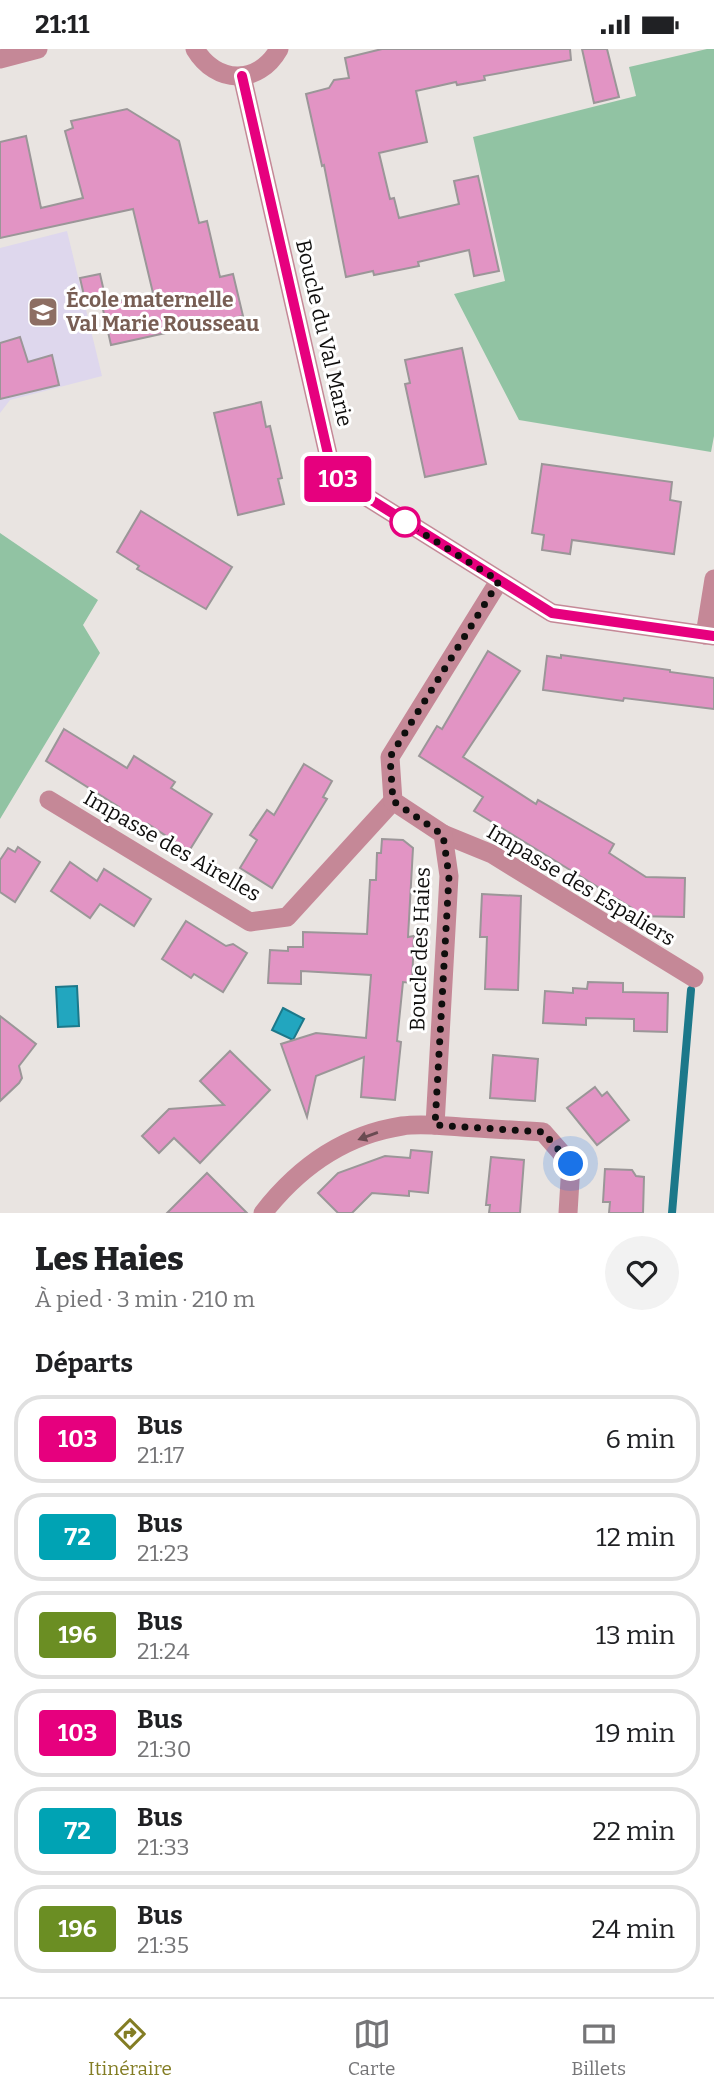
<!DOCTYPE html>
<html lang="fr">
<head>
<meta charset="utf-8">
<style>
	:root { --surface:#fff; --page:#f2f2f2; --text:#202124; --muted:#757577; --line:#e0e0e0; --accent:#837d24 }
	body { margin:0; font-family:Bitter,serif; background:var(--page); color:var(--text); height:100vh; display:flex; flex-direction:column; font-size:26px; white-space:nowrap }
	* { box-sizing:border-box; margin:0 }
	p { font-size:23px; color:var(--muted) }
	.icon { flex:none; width:38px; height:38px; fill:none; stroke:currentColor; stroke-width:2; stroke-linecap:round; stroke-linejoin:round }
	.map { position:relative; height:1164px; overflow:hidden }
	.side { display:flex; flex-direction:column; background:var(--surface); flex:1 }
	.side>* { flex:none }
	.badge { padding:0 14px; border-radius:5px; font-size:24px; line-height:46px }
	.you { position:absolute; width:35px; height:35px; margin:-18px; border:5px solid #fff; border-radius:50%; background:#1a73e8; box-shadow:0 0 0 10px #1a73e833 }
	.map>.badge { position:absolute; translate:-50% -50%; box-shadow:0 0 0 4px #fff }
	h2 { padding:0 35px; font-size:26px; line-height:63px }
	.round { display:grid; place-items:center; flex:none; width:74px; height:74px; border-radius:37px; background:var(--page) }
	.headline { display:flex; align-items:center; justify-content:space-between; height:119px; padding:0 35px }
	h1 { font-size:33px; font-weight:800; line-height:52px }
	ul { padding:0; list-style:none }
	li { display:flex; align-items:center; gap:21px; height:88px; margin:0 14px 10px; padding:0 21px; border:4px solid var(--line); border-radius:28px }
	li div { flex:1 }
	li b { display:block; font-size:26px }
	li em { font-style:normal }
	li .badge { min-width:77px; font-weight:700; text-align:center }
	.status { display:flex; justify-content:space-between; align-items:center; height:49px; padding:0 35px; background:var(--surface); direction:ltr }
	.status svg { height:19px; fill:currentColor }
	.dock { display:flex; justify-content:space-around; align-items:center; height:98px; border-top:2px solid var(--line); background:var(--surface); font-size:19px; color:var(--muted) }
	.dock a { display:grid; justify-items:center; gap:4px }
	.dock .on { color:var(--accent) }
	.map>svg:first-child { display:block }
	.education { fill:#ded7ed }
	.green { fill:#91c3a3 }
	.water { fill:#22a6bf; stroke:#1c788a; stroke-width:2 }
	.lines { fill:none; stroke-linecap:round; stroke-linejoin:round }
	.stream { stroke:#1c788a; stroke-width:8 }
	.building { fill:#e294c4; stroke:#9b9698; stroke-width:2 }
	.minor { stroke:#c58897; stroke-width:19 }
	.tertiary { stroke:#c58897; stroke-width:19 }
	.oneway { fill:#6a4b52 }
	.line-casing { stroke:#fff; stroke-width:16 }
	.line { stroke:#e6007e; stroke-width:10 }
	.walk { stroke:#0f0e0d; stroke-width:7; stroke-dasharray:0 12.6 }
	.stop-dot { fill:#fff; stroke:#e6007e; stroke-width:3.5 }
	.labels { text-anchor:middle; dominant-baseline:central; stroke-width:6; stroke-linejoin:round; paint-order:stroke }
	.education-label { font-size:21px; font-weight:bold; fill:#785e54; stroke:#fff; text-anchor:start }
	.street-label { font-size:21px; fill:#0f0e0d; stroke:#fff }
</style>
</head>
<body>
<div class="status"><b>21:11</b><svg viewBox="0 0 49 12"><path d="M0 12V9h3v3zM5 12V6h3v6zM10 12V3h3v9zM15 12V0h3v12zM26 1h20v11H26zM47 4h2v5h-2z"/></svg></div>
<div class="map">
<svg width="714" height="1164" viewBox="0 0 714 1164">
	<rect width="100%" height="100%" fill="#e9e4e1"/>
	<!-- education -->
	<path class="education" d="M67 182 102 327 10 351 0 364V199Z"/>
	<!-- green -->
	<g class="green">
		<path d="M707 0H714V387L711 403 519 371 454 245 505 232 473 88 636 47 629 18Z"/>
		<path d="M0 484 98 551 83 576 100 604 0 770Z"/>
	</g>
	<!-- water -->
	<g class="water">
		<path d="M77 937 79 977 58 978 56 938Z"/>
		<path d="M283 959 304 970 293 991 272 981Z"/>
	</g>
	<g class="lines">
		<!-- stream -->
		<path class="stream" d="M672 1164 691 941"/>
	</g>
	<!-- building -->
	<g class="building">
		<path d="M382 0H570L571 11 484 27 485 31 457 36 456 33 416 42 427 93 379 104 390 150 394 149 399 169 459 155 454 132 478 127 499 222 474 227 469 201 418 213 419 217 374 226 373 222 346 228 324 116 322 117 306 45 329 39 334 31 349 29 345 9Z"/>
		<path d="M582 0H607L619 48 594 54Z"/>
		<path d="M127 60 179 92 199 174 207 172 220 228 233 225 243 267 111 296 102 256 153 244 133 160 0 189V93L26 87 41 159 83 149 65 82 73 79 71 72Z"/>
		<path d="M100 225 105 247 85 251 80 229Z"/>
		<path d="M20 288 28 313 52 306 59 336 0 350V294Z"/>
		<path d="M462 299 486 415 425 428 405 335 410 334 405 311Z"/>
		<path d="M261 353 266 378 270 377 282 429 278 430 284 455 238 466 214 364Z"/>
		<path d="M542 415 672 433 670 451 681 453 674 505 572 491 570 505 542 501 544 486 532 484Z"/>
		<path d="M141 462 232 518 206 560 137 520 139 517 117 503Z"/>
		<path d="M488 602 520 622 463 708 536 755 538 751 614 795 609 804 646 828 685 829 684 868 632 867V859L474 762 483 748 419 707 437 677 442 680Z"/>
		<path d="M561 606 670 621V623L714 629V660L624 649 623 652 543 641 547 607 561 609Z"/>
		<path d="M64 680 127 719 134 707 175 733 171 739 212 765 189 802 148 775 145 780 116 762 119 758 46 712Z"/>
		<path d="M304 715 332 732 323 748 327 750 272 839 240 819 257 791 250 786 267 761 274 766Z"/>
		<path d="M382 790 403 791 413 799 408 888 414 887 412 934 403 933 397 992 401 993 395 1051 361 1048 364 1008 316 1027 307 1068 281 995 316 984 366 989 371 926 301 922V935L268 934 270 901 288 902V898H303V883L367 885 370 831H376L377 804H381Z"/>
		<path d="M18 798 40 813 15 853 0 843V811L8 799 15 803Z"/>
		<path d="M70 813 97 832 104 820 151 850 134 877 100 855 90 869 51 842Z"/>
		<path d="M482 845 521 847 518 941 485 940 487 888H480Z"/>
		<path d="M186 872 226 897 233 895 247 904 223 943 194 925 191 929 162 910Z"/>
		<path d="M588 933 623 934V943L668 944 667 983 634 982V970L586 969V976L543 974 545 942 573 944V939L587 940Z"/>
		<path d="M0 967 36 995 19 1017 22 1029 19 1034 0 1052Z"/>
		<path d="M230 1002 270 1041 200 1114 174 1089 159 1104 142 1087 169 1060 224 1056 200 1032Z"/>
		<path d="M493 1006 538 1010 535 1052 490 1049Z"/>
		<path d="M595 1038 602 1047 607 1043 629 1071 597 1096 567 1059Z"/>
		<path d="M411 1101 432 1103 428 1144 409 1142V1147L372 1144 352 1164H338L318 1144 338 1124 385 1107 410 1109Z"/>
		<path d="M491 1108 524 1111 520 1164H489L490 1156H486Z"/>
		<path d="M605 1120 632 1121 636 1127 644 1128 643 1164H609L610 1153H603Z"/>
		<path d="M207 1124 247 1164H167Z"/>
	</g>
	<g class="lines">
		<!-- minor -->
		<g class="minor">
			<path d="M242 27 333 427 552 564 714 587"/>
			<path d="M705 586 714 530"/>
			<path d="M49 751 250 873 287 868 393 752"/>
			<path d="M443 785 492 805 694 929"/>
			<path d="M435 1076 449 827 443 785 393 752 390 708 499 532"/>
			<path d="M263 1164C298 1119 344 1086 402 1077 422 1074 442 1077 461 1078 489 1080 516 1081 543 1083L571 1115 568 1164"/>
		</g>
		<!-- tertiary -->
		<g class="tertiary">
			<path d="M195 0C216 35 258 37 279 0"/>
			<path d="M0 10 38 0"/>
		</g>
	</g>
	<!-- one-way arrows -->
	<defs><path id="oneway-solid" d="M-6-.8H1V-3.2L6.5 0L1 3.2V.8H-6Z" transform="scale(1.75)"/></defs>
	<use class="oneway" href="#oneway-solid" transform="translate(368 1087) rotate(160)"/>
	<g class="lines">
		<!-- line casing -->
		<g class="line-casing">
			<path id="line" d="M242 27 333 427 552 564 714 587"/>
		</g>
		<!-- line -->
		<use href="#line" class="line"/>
		<!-- walk -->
		<path class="walk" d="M405 473 499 532 390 708 393 752 443 786 449 827 435 1076 543 1083 571 1115"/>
	</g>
	<!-- icons -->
	<defs>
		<g id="school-square" transform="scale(1.575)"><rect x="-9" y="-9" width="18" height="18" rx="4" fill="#8d6e63" stroke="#fff"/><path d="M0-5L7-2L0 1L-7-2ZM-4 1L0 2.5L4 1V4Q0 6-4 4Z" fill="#fff"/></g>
	</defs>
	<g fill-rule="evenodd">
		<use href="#school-square" x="43" y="263"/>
	</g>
	<!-- markers -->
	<circle class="stop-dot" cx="405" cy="473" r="14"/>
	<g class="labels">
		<!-- education labels -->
		<g class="education-label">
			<text x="66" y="251">École maternelle<tspan x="66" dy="24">Val Marie Rousseau</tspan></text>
		</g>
		<!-- street labels -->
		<g class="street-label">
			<text transform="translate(324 284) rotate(77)">Boucle du Val Marie</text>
			<text transform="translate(172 797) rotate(30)">Impasse des Airelles</text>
			<text transform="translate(581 836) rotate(31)">Impasse des Espaliers</text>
			<text transform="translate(420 900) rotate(-88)">Boucle des Haies</text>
		</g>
	</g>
</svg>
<div class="you" style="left:571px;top:1115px"></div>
<b class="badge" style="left:338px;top:430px;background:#e6007e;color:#fff">103</b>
</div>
<section class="side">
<div class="headline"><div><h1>Les Haies</h1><p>À pied · 3 min · 210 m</p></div><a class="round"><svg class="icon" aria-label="heart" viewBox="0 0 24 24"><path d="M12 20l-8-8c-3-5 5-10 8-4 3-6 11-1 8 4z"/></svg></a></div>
<h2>Départs</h2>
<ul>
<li><span class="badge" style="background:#e6007e;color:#fff">103</span><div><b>Bus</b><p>21:17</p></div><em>6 min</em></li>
<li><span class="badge" style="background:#00a3b4;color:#fff">72</span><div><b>Bus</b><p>21:23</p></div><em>12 min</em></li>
<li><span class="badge" style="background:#6b8e23;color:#fff">196</span><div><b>Bus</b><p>21:24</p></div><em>13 min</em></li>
<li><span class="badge" style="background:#e6007e;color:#fff">103</span><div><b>Bus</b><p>21:30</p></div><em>19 min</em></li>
<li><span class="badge" style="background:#00a3b4;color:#fff">72</span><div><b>Bus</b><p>21:33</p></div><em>22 min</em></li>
<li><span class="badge" style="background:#6b8e23;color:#fff">196</span><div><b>Bus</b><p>21:35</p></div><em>24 min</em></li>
</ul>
</section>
<nav class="dock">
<a class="on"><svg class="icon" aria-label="directions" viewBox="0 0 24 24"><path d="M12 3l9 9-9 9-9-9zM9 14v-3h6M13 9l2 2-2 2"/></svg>Itinéraire</a>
<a><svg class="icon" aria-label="map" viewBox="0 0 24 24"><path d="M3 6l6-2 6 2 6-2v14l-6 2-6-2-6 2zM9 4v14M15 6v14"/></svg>Carte</a>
<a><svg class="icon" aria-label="tickets" viewBox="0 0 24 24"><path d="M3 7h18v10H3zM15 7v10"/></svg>Billets</a>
</nav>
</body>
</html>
